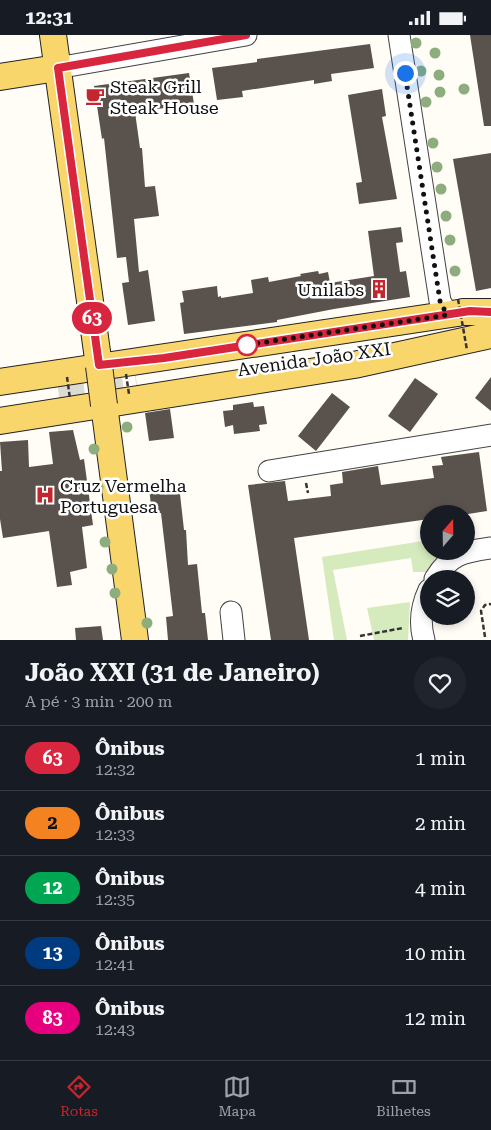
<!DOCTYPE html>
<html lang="pt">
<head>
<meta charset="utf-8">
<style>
	:root { --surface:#171b24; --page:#20242c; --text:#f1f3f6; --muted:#9ea1a6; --line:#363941; --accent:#c4262e }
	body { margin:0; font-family:"Roboto Serif",serif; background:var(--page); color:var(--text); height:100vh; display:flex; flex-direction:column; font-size:19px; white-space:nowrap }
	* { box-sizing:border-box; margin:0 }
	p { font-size:16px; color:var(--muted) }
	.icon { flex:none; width:28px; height:28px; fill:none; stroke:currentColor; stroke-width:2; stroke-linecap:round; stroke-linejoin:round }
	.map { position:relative; height:605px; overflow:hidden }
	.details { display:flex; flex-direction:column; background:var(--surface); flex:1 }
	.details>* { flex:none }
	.badge { padding:0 10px; border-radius:16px; font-size:18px; line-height:32px }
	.needle { width:32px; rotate:20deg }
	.buttons { position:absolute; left:420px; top:470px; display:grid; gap:10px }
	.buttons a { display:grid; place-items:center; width:55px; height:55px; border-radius:50%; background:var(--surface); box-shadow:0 2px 8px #0003; font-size:25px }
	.you { position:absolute; width:25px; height:25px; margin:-12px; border:4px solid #fff; border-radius:50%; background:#1a73e8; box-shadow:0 0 0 8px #1a73e833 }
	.map>.badge { position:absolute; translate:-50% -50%; box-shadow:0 0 0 2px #fff }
	.round { display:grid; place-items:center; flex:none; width:52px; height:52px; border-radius:26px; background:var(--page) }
	.headline { display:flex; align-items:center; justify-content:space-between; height:85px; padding:0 25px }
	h1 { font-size:24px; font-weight:700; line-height:38px }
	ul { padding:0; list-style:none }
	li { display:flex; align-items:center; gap:15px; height:65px; padding:0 25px; border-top:1px solid var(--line) }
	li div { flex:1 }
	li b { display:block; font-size:19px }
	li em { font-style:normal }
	li .badge { min-width:55px; font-weight:700; text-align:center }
	.status { display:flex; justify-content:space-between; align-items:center; height:35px; padding:0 25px; background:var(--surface); direction:ltr }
	.status svg { height:14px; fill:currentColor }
	.dock { display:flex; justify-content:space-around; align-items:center; height:70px; border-top:1px solid var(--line); background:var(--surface); font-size:14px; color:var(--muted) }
	.dock a { display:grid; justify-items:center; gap:2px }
	.dock .selected { color:var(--accent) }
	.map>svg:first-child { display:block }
	.green { fill:#d5ebbd }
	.building { fill:#5a524d }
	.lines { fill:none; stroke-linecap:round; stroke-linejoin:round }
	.major-tunnel { stroke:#dbdad3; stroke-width:26; stroke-dasharray:26 13; stroke-linecap:butt }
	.minor-casing { stroke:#444; stroke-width:23 }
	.major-casing { stroke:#222; stroke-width:28 }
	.path { stroke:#333; stroke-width:2.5; stroke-dasharray:5 2.5; stroke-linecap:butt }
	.minor { stroke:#fff; stroke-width:21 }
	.major { stroke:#f9d66b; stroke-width:26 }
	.major-bridge-casing { stroke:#222; stroke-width:28; stroke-linecap:butt }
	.path-bridge { stroke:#333; stroke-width:2.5; stroke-dasharray:5 2.5; stroke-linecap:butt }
	.major-bridge { stroke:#f9d66b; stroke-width:26 }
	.tree { fill:#8dad7f }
	.line-casing { stroke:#fff; stroke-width:11 }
	.line { stroke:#d7263d; stroke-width:8 }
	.walk { stroke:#111; stroke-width:5; stroke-dasharray:0 9 }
	.stop-dot { fill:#fff; stroke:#d7263d; stroke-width:2.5 }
	.labels { text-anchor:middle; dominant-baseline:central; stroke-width:5; stroke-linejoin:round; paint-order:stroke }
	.poi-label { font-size:18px; fill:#111; stroke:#fff; text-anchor:start }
	.street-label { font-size:18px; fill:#111; stroke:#fff }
</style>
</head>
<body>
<div class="status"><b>12:31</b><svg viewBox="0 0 49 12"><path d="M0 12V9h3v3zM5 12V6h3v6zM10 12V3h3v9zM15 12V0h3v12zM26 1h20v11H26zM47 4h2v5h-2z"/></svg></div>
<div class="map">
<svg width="491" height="605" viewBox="0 0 491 605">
	<rect width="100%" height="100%" fill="#fffdf5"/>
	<!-- green -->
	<g class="green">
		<path d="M429 505V516H445L436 523 428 537H413L411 523 333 535 347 605H334L322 522Z"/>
		<path d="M410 567 408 605H374L367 573Z"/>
	</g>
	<!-- building -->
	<g class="building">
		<path d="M470 0H491V91H484Z"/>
		<path d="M370 9 374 33 331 39 332 46 314 49V45L242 56 243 62 217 65 212 33 257 27V24Z"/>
		<path d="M189 38 194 69 135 77 140 113H142L145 152 155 151 159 181 134 184 139 237 148 235 155 286 128 290 122 248 129 247 126 222 117 223 104 103 102 104 94 51Z"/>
		<path d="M382 54 386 81 382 82 397 164 359 169 356 148 362 147 348 60Z"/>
		<path d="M491 118V253L476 256 453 124Z"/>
		<path d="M401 192 403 207 396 208 400 237 406 236 410 262 334 274 277 285V287L184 299 180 268 184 267 182 256 217 251 218 262 221 261V263L253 258 251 245 268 242 269 247 301 241 300 239 318 236 319 239 328 237 330 248 374 241 368 196Z"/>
		<path d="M491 342V376L475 363Z"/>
		<path d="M415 343 438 359 410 397 388 381Z"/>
		<path d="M332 358 350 372 316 416 298 401Z"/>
		<path d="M253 367 254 372 264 371 267 389 259 390 260 396 234 399 233 390 225 392 223 376 233 375V370Z"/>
		<path d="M170 374 174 403 149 406 145 378Z"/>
		<path d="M73 395 80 425 84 424 93 490 82 492 87 533 70 537 72 550 57 552 49 496 3 503 0 484V436H2L0 407 28 405 29 432 53 429 49 397Z"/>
		<path d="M479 417 487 476 468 479H429V484L294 503 309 605H271L248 450 285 446 288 466 331 461 330 450 343 448 342 437 378 431 381 450 434 443 432 431 443 430 441 422Z"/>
		<path d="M179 450 184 495H186L188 530 197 529 202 578H205L208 605H168L166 582 173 581 161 478 152 479 149 453Z"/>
		<path d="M101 591 103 605H76L75 593Z"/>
	</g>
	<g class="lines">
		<!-- major-tunnel -->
		<path class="major-tunnel" d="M59 361 137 350"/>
		<!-- minor casing -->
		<g class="minor-casing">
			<g id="minor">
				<path d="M399 0 440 266 447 279"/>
				<path d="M57 33 246 0"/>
				<path d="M269 436 491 400"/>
				<path d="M435 544C450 519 463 517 491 513"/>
				<path d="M231 577 234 605"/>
				<path d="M424 605C419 587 421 572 429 555"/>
			</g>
		</g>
		<!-- major casing -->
		<g class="major-casing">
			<g id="major">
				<path d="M53 0 99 331"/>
				<path d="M0 42 57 33"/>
				<path d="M463 277H491"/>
				<path d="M0 347 458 278"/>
				<path d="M104 370 135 605"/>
				<path d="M0 386 354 330 491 300"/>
			</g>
		</g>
		<!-- path -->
		<g class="path">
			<path d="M306 448 308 458"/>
			<path d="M360 601 403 593"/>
			<path d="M485 602 481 576 485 570 491 569"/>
		</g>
		<!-- minor -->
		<use href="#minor" class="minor"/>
		<!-- major -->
		<use href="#major" class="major"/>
		<!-- major-bridge casing -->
		<g class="major-bridge-casing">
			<path id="major-bridge" d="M99 331 104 370"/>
		</g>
		<!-- path-bridge -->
		<g class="path-bridge">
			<path d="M458 264 467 315"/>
			<path d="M126 339 129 359"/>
			<path d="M67 342 70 364"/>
		</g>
		<!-- major-bridge -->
		<use href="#major-bridge" class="major-bridge"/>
	</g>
	<!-- trees -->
	<g class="tree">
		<circle cx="416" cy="8" r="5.5"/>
		<circle cx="435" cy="18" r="5.5"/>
		<circle cx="421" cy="36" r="5.5"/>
		<circle cx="439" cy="40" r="5.5"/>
		<circle cx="464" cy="54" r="5.5"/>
		<circle cx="440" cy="57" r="5.5"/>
		<circle cx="426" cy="67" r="5.5"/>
		<circle cx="433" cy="108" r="5.5"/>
		<circle cx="437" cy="132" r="5.5"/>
		<circle cx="441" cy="154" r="5.5"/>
		<circle cx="446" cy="181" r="5.5"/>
		<circle cx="450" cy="205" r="5.5"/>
		<circle cx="455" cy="236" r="5.5"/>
		<circle cx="127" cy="392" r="5.5"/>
		<circle cx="94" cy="414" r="5.5"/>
		<circle cx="98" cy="453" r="5.5"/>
		<circle cx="105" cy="507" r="5.5"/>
		<circle cx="112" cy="534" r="5.5"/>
		<circle cx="115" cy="558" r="5.5"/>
		<circle cx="147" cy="588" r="5.5"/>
	</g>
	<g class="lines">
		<!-- line casing -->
		<g class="line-casing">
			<path id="line" d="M246 0 58 33 99 330 164 323 470 276 491 277"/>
		</g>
		<!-- line -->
		<use href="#line" class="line"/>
		<!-- walk -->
		<path class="walk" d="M247 310 239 311 447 280 440 266 405 38"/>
	</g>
	<!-- icons -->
	<defs>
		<g id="cafe-bare" transform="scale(1.5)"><path d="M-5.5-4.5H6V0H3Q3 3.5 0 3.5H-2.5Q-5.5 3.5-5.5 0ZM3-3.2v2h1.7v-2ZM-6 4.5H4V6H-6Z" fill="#c4262e" stroke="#fff" stroke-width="2.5" paint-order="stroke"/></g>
		<g id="building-bare" transform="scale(1.5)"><path d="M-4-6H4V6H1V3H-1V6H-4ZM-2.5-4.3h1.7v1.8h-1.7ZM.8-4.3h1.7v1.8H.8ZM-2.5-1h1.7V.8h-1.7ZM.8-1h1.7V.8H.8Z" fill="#c4262e" stroke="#fff" stroke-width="2.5" paint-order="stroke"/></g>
		<g id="hospital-bare" transform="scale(1.5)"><path d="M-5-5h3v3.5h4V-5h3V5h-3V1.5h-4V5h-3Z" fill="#c4262e" stroke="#fff" stroke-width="2.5" paint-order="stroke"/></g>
	</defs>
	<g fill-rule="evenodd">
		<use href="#cafe-bare" x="95" y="61"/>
		<use href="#building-bare" x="379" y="254"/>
		<use href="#hospital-bare" x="45" y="460"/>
	</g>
	<!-- markers -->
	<circle class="stop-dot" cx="247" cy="310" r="10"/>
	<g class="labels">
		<!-- poi labels -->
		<g class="poi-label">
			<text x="110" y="51">Steak Grill<tspan x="110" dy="21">Steak House</tspan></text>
			<text x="364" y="254" text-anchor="end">Unilabs</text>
			<text x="60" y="450">Cruz Vermelha<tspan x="60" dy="21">Portuguesa</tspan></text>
		</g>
		<!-- street labels -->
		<g class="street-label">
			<text transform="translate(314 324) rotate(-8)">Avenida João XXI</text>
		</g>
	</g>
</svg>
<div class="buttons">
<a><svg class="needle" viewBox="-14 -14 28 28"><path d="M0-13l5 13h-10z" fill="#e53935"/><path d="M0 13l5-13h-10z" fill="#9ea1a6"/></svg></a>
<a><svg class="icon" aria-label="layers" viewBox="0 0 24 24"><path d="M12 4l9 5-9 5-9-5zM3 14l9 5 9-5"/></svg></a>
</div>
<div class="you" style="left:405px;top:38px"></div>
<b class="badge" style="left:92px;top:283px;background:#d7263d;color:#fff">63</b>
</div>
<section class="details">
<div class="headline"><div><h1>João XXI (31 de Janeiro)</h1><p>A pé · 3 min · 200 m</p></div><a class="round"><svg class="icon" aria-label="heart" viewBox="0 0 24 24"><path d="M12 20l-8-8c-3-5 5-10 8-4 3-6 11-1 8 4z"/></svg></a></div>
<ul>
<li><span class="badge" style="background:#d7263d;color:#fff">63</span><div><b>Ônibus</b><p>12:32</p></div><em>1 min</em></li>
<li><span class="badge" style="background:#f58220;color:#111">2</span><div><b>Ônibus</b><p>12:33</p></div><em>2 min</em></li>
<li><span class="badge" style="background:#00a651;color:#fff">12</span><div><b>Ônibus</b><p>12:35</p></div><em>4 min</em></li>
<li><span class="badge" style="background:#003b80;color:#fff">13</span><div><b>Ônibus</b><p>12:41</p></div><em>10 min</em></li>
<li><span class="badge" style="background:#e6007e;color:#fff">83</span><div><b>Ônibus</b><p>12:43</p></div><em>12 min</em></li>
</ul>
</section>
<nav class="dock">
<a class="selected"><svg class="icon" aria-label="directions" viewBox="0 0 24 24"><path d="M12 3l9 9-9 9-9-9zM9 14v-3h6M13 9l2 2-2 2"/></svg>Rotas</a>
<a><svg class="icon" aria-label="map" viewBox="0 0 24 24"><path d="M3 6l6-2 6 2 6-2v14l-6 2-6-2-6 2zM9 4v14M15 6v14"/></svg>Mapa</a>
<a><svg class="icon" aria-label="tickets" viewBox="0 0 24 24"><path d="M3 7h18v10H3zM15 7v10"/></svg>Bilhetes</a>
</nav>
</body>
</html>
